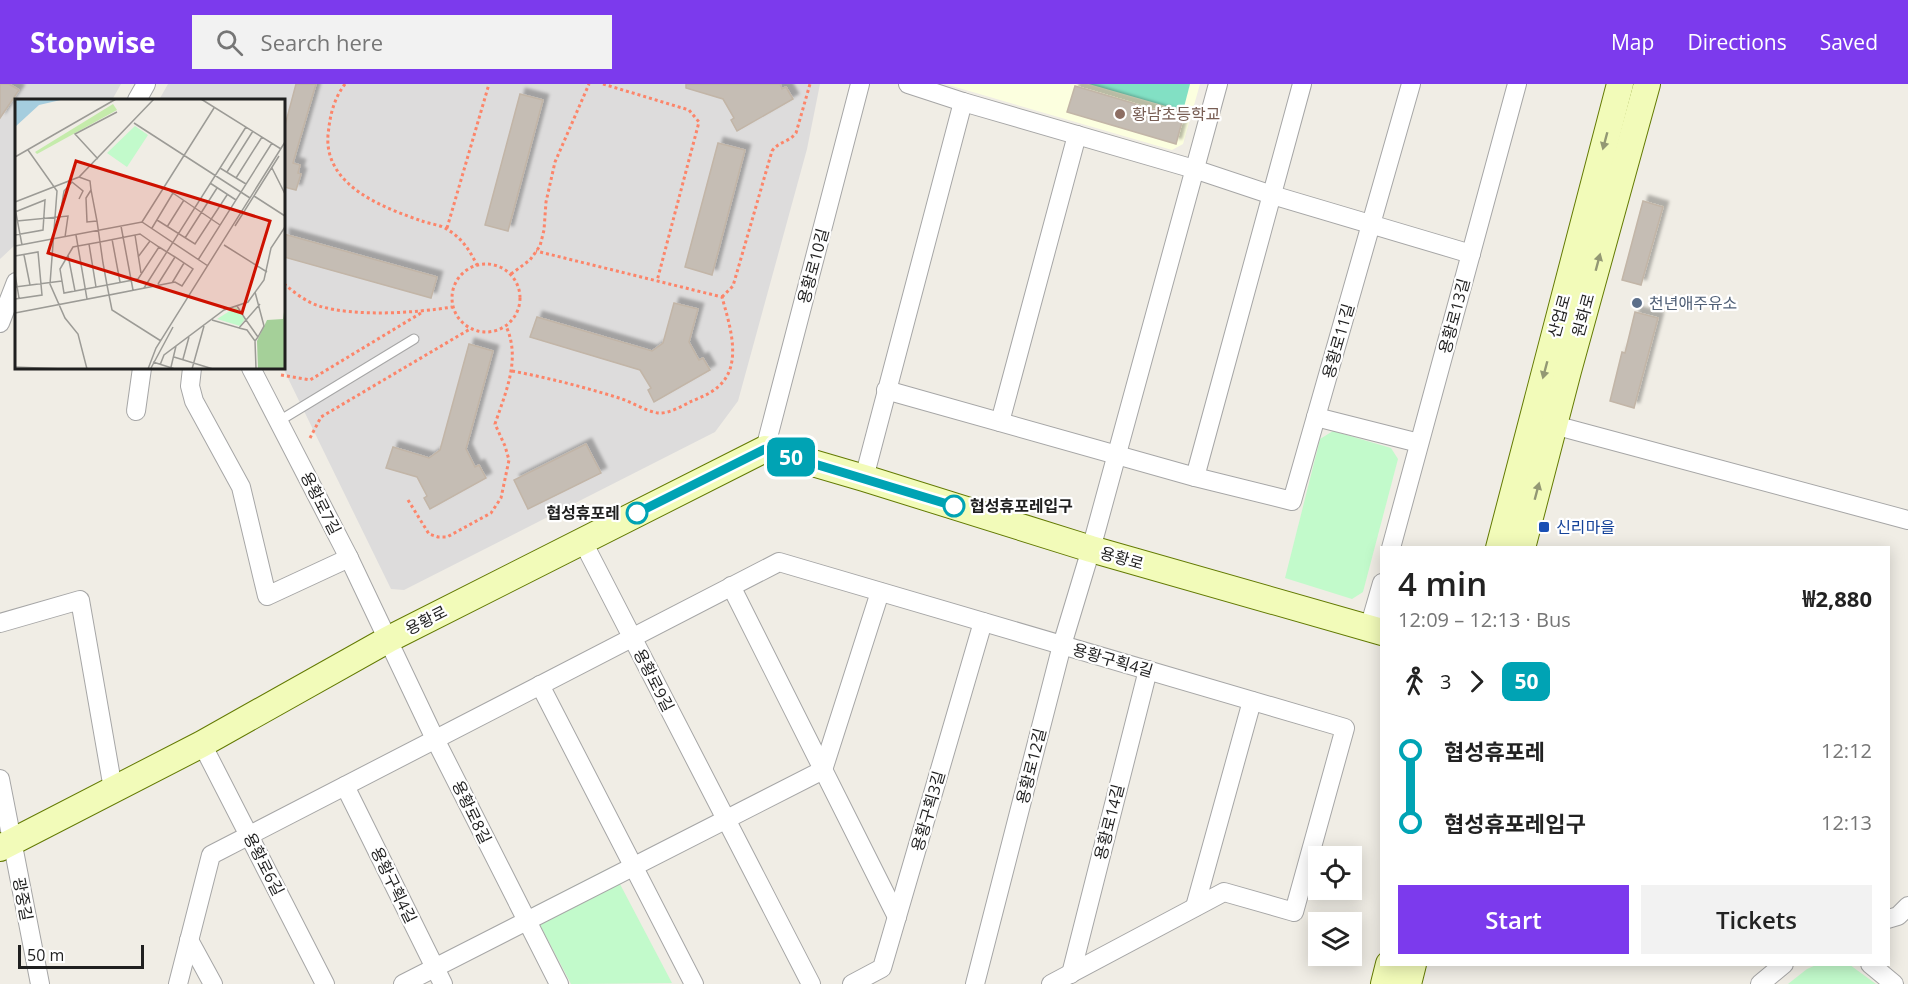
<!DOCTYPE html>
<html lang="en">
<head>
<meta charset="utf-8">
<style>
	:root { --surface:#fff; --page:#f2f2f2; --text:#222; --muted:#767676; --accent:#7c3aed }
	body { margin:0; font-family:"Open Sans","Noto Sans KR",sans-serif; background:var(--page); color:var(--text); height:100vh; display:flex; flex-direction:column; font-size:22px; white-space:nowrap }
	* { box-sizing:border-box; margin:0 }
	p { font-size:20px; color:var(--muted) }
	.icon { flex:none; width:33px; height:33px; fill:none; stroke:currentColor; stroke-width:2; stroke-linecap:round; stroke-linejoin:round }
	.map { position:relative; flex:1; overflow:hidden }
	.panel { position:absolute; left:1380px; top:462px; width:510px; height:420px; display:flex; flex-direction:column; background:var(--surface); border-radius:0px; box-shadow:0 3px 15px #0003 }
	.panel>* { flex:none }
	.badge { padding:0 12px; border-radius:9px; font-size:21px; line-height:39px }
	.tools { position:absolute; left:1308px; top:762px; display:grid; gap:12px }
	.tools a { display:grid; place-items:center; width:54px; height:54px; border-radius:0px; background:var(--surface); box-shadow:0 3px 15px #0003; font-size:30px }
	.scale { position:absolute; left:18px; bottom:15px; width:126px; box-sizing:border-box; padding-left:6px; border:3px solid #1f1f1f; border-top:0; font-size:16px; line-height:21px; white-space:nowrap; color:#1f1f1f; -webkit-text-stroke:4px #fff; paint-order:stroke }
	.map>.badge { position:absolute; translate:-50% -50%; box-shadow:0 0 0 3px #fff }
	.legs { display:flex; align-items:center; gap:9px; height:66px; padding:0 18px; font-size:20px }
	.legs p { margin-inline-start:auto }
	.head { display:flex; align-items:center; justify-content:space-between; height:102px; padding:0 18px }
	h1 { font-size:33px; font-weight:600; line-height:45px }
	.button { display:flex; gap:12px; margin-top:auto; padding:12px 18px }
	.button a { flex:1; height:69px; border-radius:0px; background:var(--accent); color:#fff; font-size:24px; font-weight:600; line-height:69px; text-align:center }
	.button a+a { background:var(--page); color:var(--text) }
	ul { padding:0 18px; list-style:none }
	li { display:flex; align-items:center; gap:21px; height:72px; font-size:22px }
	li i { display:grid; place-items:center; width:9px; height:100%; margin:0 8px; background:currentColor }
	li i::after { content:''; width:15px; height:15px; margin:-8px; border:4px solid; border-radius:50%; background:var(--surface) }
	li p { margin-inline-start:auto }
	li:first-child i { background:linear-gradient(#0000 50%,currentColor 0) }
	li:last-child i { background:linear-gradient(currentColor 50%,#0000 0) }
	header { display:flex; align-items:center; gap:36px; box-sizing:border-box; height:84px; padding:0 30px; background:var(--accent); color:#fff }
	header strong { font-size:28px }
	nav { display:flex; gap:33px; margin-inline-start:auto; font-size:21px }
	.search { width:420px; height:54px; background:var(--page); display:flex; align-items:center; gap:15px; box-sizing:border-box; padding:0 21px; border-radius:0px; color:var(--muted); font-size:22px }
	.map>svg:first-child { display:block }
	.residential { fill:#dddcdc }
	.education { fill:#fcffdf }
	.park { fill:#c2facb }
	.pitch { fill:#82e0c4 }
	.building { fill:#c5bdb4; stroke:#c2b5a7; stroke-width:1.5; filter:url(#shadow) }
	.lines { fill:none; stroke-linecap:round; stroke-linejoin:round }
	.lane-casing { stroke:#a6a6a6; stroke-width:11 }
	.street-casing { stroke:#a6a6a6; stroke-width:20 }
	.secondary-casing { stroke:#637a03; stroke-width:28 }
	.path { stroke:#fc856a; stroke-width:3; stroke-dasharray:3 3; stroke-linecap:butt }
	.lane { stroke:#fff; stroke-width:9 }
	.street { stroke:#fff; stroke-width:18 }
	.secondary { stroke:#f2fbb9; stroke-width:26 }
	.oneway { fill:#939874 }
	.line-1-casing { stroke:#fff; stroke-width:14 }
	.line-1 { stroke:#00a3b4; stroke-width:9 }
	.education-dot { fill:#8d6e63; stroke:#fff; stroke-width:2 }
	.service-dot { fill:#5c6f8a; stroke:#fff; stroke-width:2 }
	.stop-1-dot { fill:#fff; stroke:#00a3b4; stroke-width:3 }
	.transit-dot { fill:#1a4fb4; stroke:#fff; stroke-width:2 }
	.labels { text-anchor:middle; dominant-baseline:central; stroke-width:4.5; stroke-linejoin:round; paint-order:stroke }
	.education-label { font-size:16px; fill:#785e54; stroke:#fff; text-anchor:start }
	.street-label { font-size:16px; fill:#1f1f1f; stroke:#fff }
	.service-label { font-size:16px; fill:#4e5e75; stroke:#fff; text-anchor:start }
	.stop-label { font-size:16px; font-weight:bold; fill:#1f1f1f; stroke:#fff; text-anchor:start }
	.transit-label { font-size:16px; fill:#164399; stroke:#fff; text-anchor:start }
	.inset-road { fill:none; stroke:#9c9b96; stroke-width:1.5 }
	.view { fill:#ce1100; fill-opacity:0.15; stroke:#ce1100; stroke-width:3 }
	.inset-edge { fill:none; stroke:#1f1f1f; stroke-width:3 }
</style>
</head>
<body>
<header>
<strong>Stopwise</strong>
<div class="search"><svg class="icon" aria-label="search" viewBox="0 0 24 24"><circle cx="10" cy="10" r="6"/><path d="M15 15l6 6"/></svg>Search here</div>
<nav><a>Map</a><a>Directions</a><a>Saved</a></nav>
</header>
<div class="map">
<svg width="1908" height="900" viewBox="0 0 1908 900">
	<defs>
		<filter id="shadow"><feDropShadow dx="5.5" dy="-5.5" stdDeviation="1.5" flood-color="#0004"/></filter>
	</defs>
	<rect width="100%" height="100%" fill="#f0ede5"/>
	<!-- residential -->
	<g class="residential">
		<path d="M0 0H121L112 16H16V160L0 175Z"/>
		<path d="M168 0H820L807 65 738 317 715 348 404 506 391 505 283 284 284 16H159Z"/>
	</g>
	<!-- education -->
	<path class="education" d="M945 0H1200L1183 60 1172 66Z"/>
	<!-- park -->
	<g class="park">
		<path d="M1333 347 1391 364 1398 375 1363 508 1352 515 1285 494 1320 355Z"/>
		<path d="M611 783 672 899 571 900 531 824Z"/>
		<path d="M1816 881H1850L1876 900H1788L1807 885Z"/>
	</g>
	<!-- pitch -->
	<path class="pitch" d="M1089 0H1190L1183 27Z"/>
	<!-- building -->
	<g class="building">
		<path d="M0 0H9L19 6 0 34Z"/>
		<path d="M296 0H316L293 79 300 81 298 89 301 90 296 106 284 103V45Z"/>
		<path d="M686 0H780L782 5 786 3 793 15 737 47 731 36 734 34 723 15 686 4Z"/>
		<path d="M1075 2 1183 34 1176 60 1067 28Z"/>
		<path d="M520 10 543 16 508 147 485 141Z"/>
		<path d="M718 59 745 66 712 191 685 183Z"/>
		<path d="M1643 117 1663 123 1641 201 1622 196Z"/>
		<path d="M284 150 437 193 431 214 284 173Z"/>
		<path d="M674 219 698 225 689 258 699 276 703 274 710 286 654 318 648 306 651 304 640 286 530 253 537 233 652 267 663 259Z"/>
		<path d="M1635 228 1658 234 1634 324 1610 317 1622 268 1625 269Z"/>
		<path d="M469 260 493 267 466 365 475 383 479 381 486 394 430 425 424 414 427 412 417 393 386 384 393 363 429 374 440 366Z"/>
		<path d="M586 360 601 389 528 425 514 396Z"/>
	</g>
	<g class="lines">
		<!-- lane casing -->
		<g class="lane-casing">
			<path id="lane" d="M279 337 414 255"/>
		</g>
		<!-- street casing -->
		<g class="street-casing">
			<g id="street">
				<path d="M908 0 963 18 1194 85 1272 111 1471 170"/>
				<path d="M137 16 146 0"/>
				<path d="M0 239 16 198"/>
				<path d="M192 284 190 302 194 317 241 403 267 512 349 474"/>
				<path d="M251 284 349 474 435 655 559 900"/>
				<path d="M886 306 1195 393 1292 417 1411 0"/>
				<path d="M136 327 142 284"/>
				<path d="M1316 333 1419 359"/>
				<path d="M1000 338 1077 51"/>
				<path d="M1554 341 1908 436"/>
				<path d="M765 365 860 0"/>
				<path d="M1195 393 1302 0"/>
				<path d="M864 394 963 18"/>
				<path d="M582 456 811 900"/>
				<path d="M1391 464 1517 0"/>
				<path d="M731 502 897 833"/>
				<path d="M0 539 80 516 113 705"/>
				<path d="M1369 544 1382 499"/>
				<path d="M540 601 694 900"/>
				<path d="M202 660 325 900"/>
				<path d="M0 695 40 900"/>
				<path d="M345 702 443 900"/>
				<path d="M1195 823 1252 617"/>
				<path d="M1888 835 1898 832 1908 822"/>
				<path d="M189 856 213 900"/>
				<path d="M1870 880 1894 900"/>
				<path d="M1071 890 1148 586"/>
				<path d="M178 900 211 771 779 478 1345 644 1294 828 1224 808 1051 900"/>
				<path d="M403 900 823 686 880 508"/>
				<path d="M852 900 882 884 983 538"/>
				<path d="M975 900 1062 561 1091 465 1218 0"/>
				<path d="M1760 900 1784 880"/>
			</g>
		</g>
		<!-- secondary casing -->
		<g class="secondary-casing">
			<g id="secondary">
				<path d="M1499 464 1620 0"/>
				<path d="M1522 464 1568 287 1647 0"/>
				<path d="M0 764 202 660 389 555 765 365 864 394 1091 465 1382 548"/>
				<path d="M1384 900 1389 880"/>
				<path d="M1408 900 1413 880"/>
			</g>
		</g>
		<!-- path -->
		<g class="path">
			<path d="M345 0C333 16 330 32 328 51 324 102 384 124 422 137 430 140 442 141 448 146 462 154 470 167 477 181"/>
			<path d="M603 0 689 26 699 38 657 197"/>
			<path d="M447 144 489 0"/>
			<circle cx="486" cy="214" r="34"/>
			<path d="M511 190 530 176 540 162 544 146 546 118 555 78 589 0"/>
			<path d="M284 200C294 208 306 218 319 222 355 233 415 229 452 223"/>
			<path d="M722 213 733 202 772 67C778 58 789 58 796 49L810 0"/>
			<path d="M512 287C549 294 584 303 619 314 632 318 645 327 658 329 669 330 682 322 692 317 702 313 712 309 720 301 743 279 729 239 722 213L536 167"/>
			<path d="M281 291 310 296 421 229"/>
			<path d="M310 354 321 333 470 245"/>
			<path d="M408 416 429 450 438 453H447L491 429 501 414 509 376 505 362 495 340C506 307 521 275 506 242"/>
		</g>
		<!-- lane -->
		<use href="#lane" class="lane"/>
		<!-- street -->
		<use href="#street" class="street"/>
		<!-- secondary -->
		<use href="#secondary" class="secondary"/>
	</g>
	<!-- one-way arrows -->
	<defs><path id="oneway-solid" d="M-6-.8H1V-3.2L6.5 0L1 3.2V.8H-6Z" transform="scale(1.5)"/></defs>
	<g class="oneway">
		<use href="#oneway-solid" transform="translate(1605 57) rotate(105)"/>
		<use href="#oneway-solid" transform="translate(1598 178) rotate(-75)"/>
		<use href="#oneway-solid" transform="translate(1545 286) rotate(105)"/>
		<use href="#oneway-solid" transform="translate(1537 407) rotate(-75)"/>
	</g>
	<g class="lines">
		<!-- line-1 casing -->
		<g class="line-1-casing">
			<path id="line-1" d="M637 429 765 365 954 422"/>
		</g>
		<!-- line-1 -->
		<use href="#line-1" class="line-1"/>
	</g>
	<!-- markers -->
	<circle class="education-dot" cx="1120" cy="30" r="6"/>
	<circle class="service-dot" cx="1637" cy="219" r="6"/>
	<g class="stop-1-dot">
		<circle cx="954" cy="422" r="10"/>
		<circle cx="637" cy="429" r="10"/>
	</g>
	<rect class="transit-dot" x="1538" y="437" width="12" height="12" rx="3"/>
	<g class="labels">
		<!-- education labels -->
		<g class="education-label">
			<text x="1132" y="30">황남초등학교</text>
		</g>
		<!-- street labels -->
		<g class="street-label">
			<text transform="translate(813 182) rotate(-75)">용황로10길</text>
			<text transform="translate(1583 231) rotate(-75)">원화로</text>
			<text transform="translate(1454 232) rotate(-75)">용황로13길</text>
			<text transform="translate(1559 232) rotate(-75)">산업로</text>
			<text transform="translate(1338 257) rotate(-74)">용황로11길</text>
			<text transform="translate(321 419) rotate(63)">용황로7길</text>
			<text transform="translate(1122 474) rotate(16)">용황로</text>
			<text transform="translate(426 536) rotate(-27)">용황로</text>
			<text transform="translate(1113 576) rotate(16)">용황구획4길</text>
			<text transform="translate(654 596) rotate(63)">용황로9길</text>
			<text transform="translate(1031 682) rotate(-76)">용황로12길</text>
			<text transform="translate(928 727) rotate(-74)">용황구획3길</text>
			<text transform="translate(472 728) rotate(64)">용황로8길</text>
			<text transform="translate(1109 738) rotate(-76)">용황로14길</text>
			<text transform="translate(264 780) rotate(63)">용황로6길</text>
			<text transform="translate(394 801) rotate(64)">용황구획4길</text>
			<text transform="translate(23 815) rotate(79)">광중길</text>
		</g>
		<!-- service labels -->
		<g class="service-label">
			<text x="1649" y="219">천년애주유소</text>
		</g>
		<!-- stop labels -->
		<g class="stop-label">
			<text x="970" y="422">협성휴포레입구</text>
			<text x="620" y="429" text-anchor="end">협성휴포레</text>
		</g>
		<!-- transit labels -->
		<g class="transit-label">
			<text x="1556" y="443">신리마을</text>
		</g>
	</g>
	<!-- overview -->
	<g transform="translate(15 15)">
		<rect width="270" height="270" fill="#f0ede5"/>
		<path d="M98 5 102 11 22 55 20 53Z" fill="#c5ebab"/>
		<path d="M270 206V270H243L242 242 252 221 268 220Z" fill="#a5d099"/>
		<path d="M120 27 133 36 112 68 92 54ZM221 208 230 220 225 227 202 220Z" fill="#c2facb"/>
		<path d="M0 0H50L24 6 0 28Z" fill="#a5cdde"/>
		<path class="inset-road" d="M186 0 266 50M119 24 235 99M13 51 42 92 35 185 50 219 63 235 72 270M0 58 101 0M83 60 60 35 102 13M205 69 231 85M257 69 270 95V106M212 73 238 32M64 78 75 82 76 91 82 122 88 164 92 186 94 196 160 183 167 187 178 170 160 158 144 148 135 142 125 135 85 143 63 147 58 148 45 170 49 194 92 186 123 180 144 148M221 79 247 38M195 84 221 101M149 88 205 126M76 91 71 99 72 123 82 122M239 97 270 117M0 103 64 78 139 0M0 109 7 146M46 110 49 92 57 83 68 92 64 100M0 113 30 101 28 131 0 136M142 121 180 145 212 96M2 122 53 117 50 138M127 123 199 9M106 127 118 191M220 127 264 57M152 128 169 101M137 129 158 94M61 136 72 200M120 136 126 174M170 139 202 89M97 140 105 183M74 145 81 188M209 146 252 173M0 147 127 123 193 167M9 156 15 186M53 156 60 192M0 157 23 153 27 196 0 200M123 158 135 142M183 161 257 44M0 175 4 199M157 184 169 164M143 185 160 158M0 188 47 182M129 189 231 28M240 193 249 227 243 238M0 214 94 196 97 211 146 242M197 221 224 229 231 221 222 207M224 229 232 231 240 242 243 238 231 221 245 205M240 242 241 270M159 258 198 270M168 260 174 238M138 263 160 270M145 266 149 256 209 211 233 203 249 181 256 149 270 128M0 268 49 270M156 268 161 247M136 269 158 228M133 270 141 249 270 43M177 270 189 227"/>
		<path class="view" d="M61 62 255 122 227 214 33 154Z"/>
		<rect width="270" height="270" class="inset-edge"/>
	</g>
</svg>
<div class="tools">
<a><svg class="icon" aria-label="locate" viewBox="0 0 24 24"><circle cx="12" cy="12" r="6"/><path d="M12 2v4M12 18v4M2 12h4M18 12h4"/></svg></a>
<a><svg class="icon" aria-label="layers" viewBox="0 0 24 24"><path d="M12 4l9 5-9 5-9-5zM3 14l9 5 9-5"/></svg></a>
</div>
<div class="scale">50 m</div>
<b class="badge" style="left:791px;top:373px;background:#00a3b4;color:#fff">50</b>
<section class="panel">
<div class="head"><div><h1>4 min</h1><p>12:09 – 12:13 · Bus</p></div><b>₩2,880</b></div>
<div class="legs"><svg class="icon" aria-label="walk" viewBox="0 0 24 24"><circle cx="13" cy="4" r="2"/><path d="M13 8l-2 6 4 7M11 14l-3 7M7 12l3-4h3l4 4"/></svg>3<svg class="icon" aria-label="forward" viewBox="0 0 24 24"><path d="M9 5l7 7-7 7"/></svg><b class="badge" style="background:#00a3b4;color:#fff">50</b></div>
<ul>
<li><i style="color:#00a3b4"></i><b>협성휴포레</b><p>12:12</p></li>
<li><i style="color:#00a3b4"></i><b>협성휴포레입구</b><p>12:13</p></li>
</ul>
<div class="button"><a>Start</a><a>Tickets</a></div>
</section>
</div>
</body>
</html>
